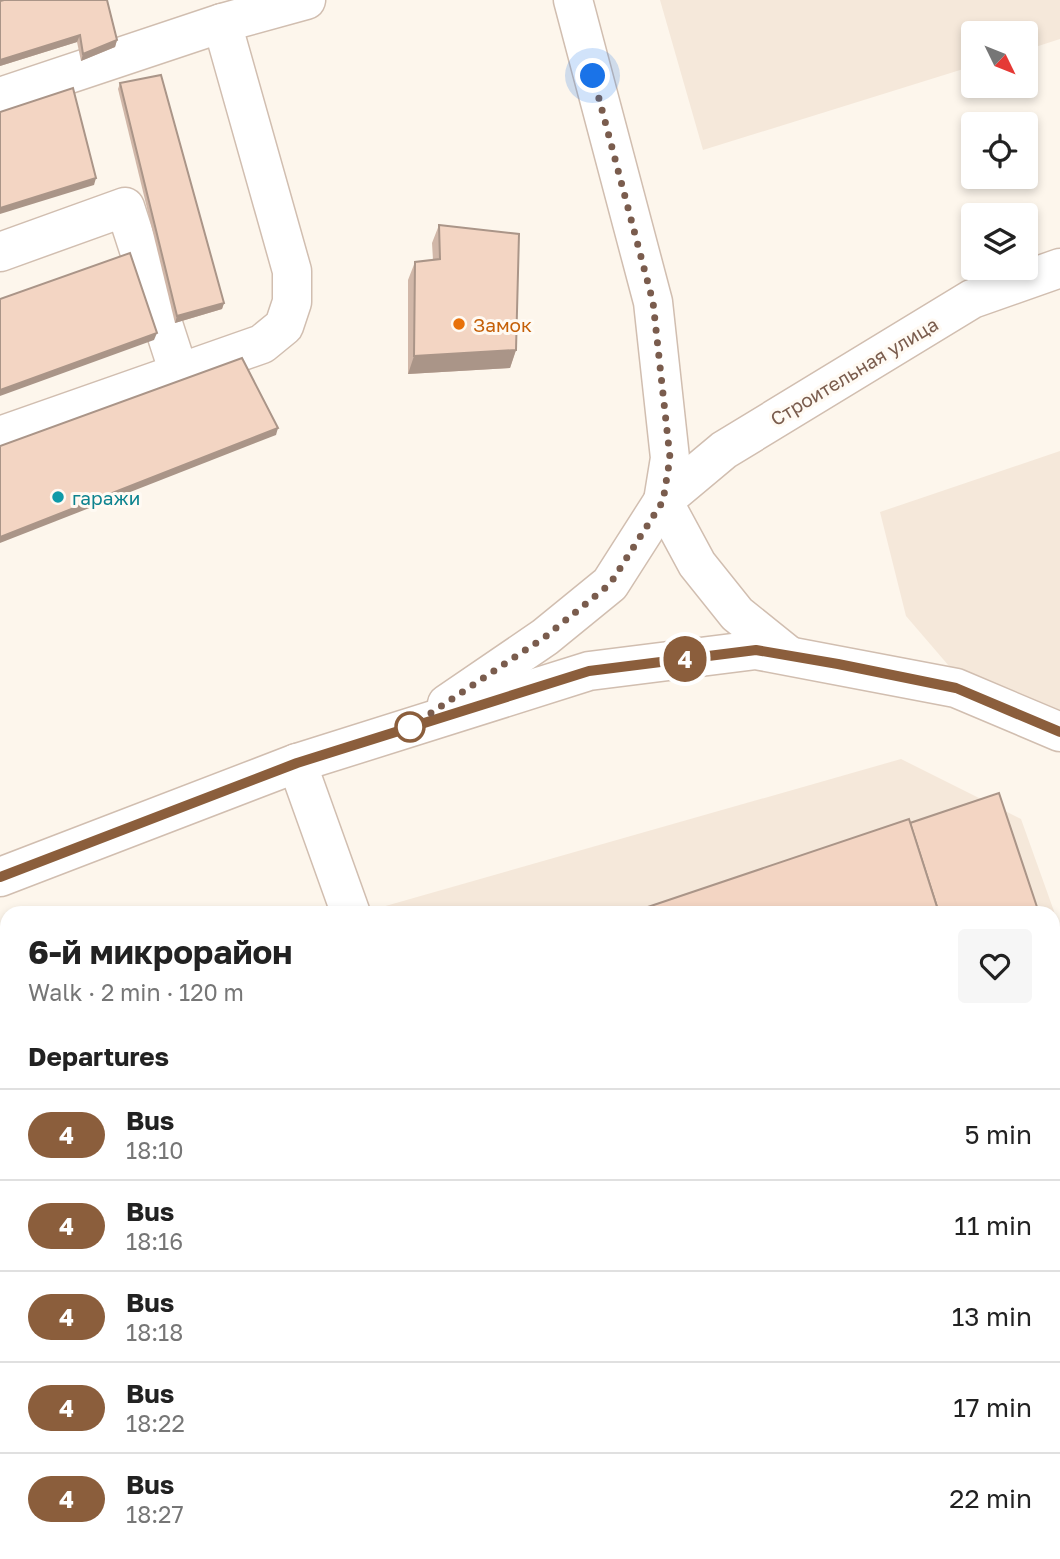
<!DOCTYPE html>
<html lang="en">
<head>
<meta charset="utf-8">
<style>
	:root { --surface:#fff; --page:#f6f6f6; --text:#222; --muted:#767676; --line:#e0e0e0 }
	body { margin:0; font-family:"Golos Text",sans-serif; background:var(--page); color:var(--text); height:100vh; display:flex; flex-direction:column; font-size:26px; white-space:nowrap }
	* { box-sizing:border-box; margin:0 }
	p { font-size:23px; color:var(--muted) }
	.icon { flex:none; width:38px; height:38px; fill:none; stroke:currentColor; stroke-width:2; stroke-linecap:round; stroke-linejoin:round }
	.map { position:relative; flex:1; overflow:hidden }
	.panel { position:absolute; left:0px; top:906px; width:1060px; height:653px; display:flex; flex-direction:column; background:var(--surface); border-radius:21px 21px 0 0; box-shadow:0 4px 10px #0003 }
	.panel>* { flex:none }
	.badge { padding:0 14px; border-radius:23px; font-size:24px; line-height:46px }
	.needle { width:46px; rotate:133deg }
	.fabs { position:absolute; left:961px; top:21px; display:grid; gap:14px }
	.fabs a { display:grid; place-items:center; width:77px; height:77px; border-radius:7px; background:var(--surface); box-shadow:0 4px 10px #0003; font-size:35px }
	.you { position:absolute; width:35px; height:35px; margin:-18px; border:5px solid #fff; border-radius:50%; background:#1a73e8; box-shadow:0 0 0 10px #1a73e833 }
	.map>.badge { position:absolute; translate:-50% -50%; box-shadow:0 0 0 4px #fff }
	h2 { padding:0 28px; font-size:26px; line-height:63px }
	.round { display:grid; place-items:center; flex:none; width:74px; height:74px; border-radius:7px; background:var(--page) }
	.headline { display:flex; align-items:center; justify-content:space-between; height:119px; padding:0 28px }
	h1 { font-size:33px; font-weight:700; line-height:52px }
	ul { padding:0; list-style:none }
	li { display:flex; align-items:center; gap:21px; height:91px; padding:0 28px; border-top:2px solid var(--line) }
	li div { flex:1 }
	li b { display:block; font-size:26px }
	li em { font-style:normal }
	li .badge { min-width:77px; font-weight:700; text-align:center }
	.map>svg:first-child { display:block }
	.residential { fill:#f5e8da }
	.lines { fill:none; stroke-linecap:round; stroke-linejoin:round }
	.minor-casing { stroke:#d1beb0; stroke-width:41 }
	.minor { stroke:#fff; stroke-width:38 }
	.wall { fill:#d1b7a8 }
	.shaded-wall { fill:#aa9588 }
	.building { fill:#f3d5c3; stroke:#aa9588; stroke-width:2 }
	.line-casing { stroke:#fff; stroke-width:16 }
	.line { stroke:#8b5e3c; stroke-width:10 }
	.walk { stroke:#7a5c4d; stroke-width:7; stroke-dasharray:0 12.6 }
	.food-dot { fill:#e8710a; stroke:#fffaf3; stroke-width:2.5 }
	.culture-dot { fill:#0f9aa8; stroke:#fffaf3; stroke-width:2.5 }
	.stop-dot { fill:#fff; stroke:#8b5e3c; stroke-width:3.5 }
	.labels { text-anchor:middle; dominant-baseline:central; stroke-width:6; stroke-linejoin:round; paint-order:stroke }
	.food-label { font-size:19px; fill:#c56008; stroke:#fffaf3; text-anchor:start }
	.street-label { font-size:19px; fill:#7a5c4d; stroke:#fffaf3 }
	.culture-label { font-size:19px; fill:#0d838f; stroke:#fffaf3; text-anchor:start }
</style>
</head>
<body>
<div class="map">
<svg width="1060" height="1559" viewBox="0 0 1060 1559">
	<rect width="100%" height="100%" fill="#fdf6ec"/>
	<!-- residential -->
	<g class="residential">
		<path d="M660 0H1060V39L1026 50V33H973V66L703 150Z"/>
		<path d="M1060 451V715L955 673 906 616 880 512Z"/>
		<path d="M901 759 1021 819 1060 928V1559H0V1017L7 1015V1552H1054V914L361 913Z"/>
	</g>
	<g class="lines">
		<!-- minor casing -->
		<g class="minor-casing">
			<g id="minor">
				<path d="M573 0 653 302 670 458 663 501"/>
				<path d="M0 97 222 23 306 0"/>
				<path d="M0 252 125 207 179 373"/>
				<path d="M0 436 262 344 284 326 292 302V271L222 23"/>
				<path d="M663 501 697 564 737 614 788 655"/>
				<path d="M447 704 545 637 610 584 663 501 724 450 972 299 1060 268"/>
				<path d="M297 763 351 914"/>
				<path d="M0 877 297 763 589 671 756 650 956 688 1060 732"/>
				<path d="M1054 979 1060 977"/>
				<path d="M7 1401 5 1402 7 1409"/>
				<path d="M1054 1504 1060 1502"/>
				<path d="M58 1552 61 1559"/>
				<path d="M354 1552 357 1559"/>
				<path d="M582 1552 584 1559"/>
				<path d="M906 1559 910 1552"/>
			</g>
		</g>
		<!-- minor -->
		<use href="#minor" class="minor"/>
	</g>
	<!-- wall -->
	<g class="wall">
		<path d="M0 1 117 40 115 47 81 61 77 42 0 66Z"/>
		<path d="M120 83 224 303 222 309 175 323 118 89Z"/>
		<path d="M439 225 516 350 510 368 408 374V280L415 262 433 260 432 243Z"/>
		<path d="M1060 1014V1262L1054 1242V1016Z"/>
		<path d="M390 1552H493L496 1559H393Z"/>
		<path d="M689 1552H788L790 1559H692Z"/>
	</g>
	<!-- shaded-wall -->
	<g class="shaded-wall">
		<path d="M80 35 77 42 0 66V60Z"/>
		<path d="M117 40 115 47 81 61 83 54Z"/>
		<path d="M96 178 94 185 0 214V208Z"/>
		<path d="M224 303 222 309 175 323 177 316Z"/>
		<path d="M157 333 154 340 0 396V390Z"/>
		<path d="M516 350 510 368 408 374 414 356Z"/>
		<path d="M278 428 276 435 0 543V537Z"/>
		<path d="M937 907 934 914H917Z"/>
		<path d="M7 1177V1197L0 1199V1179Z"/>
	</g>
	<!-- building -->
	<g class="building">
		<path d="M4 0H107L117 40 83 54 80 35 0 60V1Z"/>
		<path d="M161 75 224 303 177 316 120 83Z"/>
		<path d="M73 88 96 178 0 208V112Z"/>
		<path d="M439 225 519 234 516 350 414 356 415 262 440 259Z"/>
		<path d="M130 253 157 333 0 390V299Z"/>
		<path d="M242 358 278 428 0 537V446Z"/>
		<path d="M999 793 1039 913 936 914 935 911 937 907 910 823Z"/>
		<path d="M909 819 937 907 917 914H627Z"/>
		<path d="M1060 1014V1215L1054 1195V1016Z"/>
		<path d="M7 1068V1177L0 1179V1070Z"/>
		<path d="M0 1494 7 1519V1552H16L18 1559H0Z"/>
		<path d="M1058 1528 1060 1535V1559H982L980 1553 981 1552H1054V1529Z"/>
		<path d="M407 1552H493L496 1559H410Z"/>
		<path d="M706 1552H788L790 1559H709Z"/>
	</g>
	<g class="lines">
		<!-- line casing -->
		<g class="line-casing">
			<path id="line" d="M0 877 297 763 589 671 756 650 838 664 956 688 1060 732"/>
		</g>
		<!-- line -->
		<use href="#line" class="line"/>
		<!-- walk -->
		<path class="walk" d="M410 727 545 637 610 584 663 501 670 458 653 302 593 76"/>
	</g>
	<!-- markers -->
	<circle class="food-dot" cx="459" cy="324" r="7"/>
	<circle class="culture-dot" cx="58" cy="497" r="7"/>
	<circle class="stop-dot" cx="410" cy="727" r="14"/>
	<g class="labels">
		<!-- food labels -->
		<g class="food-label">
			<text x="473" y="324">Замок</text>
		</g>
		<!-- street labels -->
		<g class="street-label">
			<text transform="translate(854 371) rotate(-31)">Строительная улица</text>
		</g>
		<!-- culture labels -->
		<g class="culture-label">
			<text x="72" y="497">гаражи</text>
		</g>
	</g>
</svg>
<div class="fabs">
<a><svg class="needle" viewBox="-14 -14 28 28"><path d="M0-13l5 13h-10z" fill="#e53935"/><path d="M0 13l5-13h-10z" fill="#767676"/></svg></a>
<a><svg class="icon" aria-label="locate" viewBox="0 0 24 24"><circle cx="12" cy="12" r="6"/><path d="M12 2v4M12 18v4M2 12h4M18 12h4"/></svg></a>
<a><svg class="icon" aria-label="layers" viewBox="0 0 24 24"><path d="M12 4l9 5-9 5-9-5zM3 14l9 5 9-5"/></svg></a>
</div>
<div class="you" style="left:593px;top:76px"></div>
<b class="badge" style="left:685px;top:659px;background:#8b5e3c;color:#fff">4</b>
<section class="panel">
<div class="headline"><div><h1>6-й микрорайон</h1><p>Walk · 2 min · 120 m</p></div><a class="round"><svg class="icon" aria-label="heart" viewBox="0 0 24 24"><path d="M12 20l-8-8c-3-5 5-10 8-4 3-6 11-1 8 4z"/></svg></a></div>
<h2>Departures</h2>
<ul>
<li><span class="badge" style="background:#8b5e3c;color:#fff">4</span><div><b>Bus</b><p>18:10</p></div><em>5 min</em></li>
<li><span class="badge" style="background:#8b5e3c;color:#fff">4</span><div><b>Bus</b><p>18:16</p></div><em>11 min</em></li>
<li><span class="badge" style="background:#8b5e3c;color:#fff">4</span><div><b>Bus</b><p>18:18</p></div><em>13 min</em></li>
<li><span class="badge" style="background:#8b5e3c;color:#fff">4</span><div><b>Bus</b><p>18:22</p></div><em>17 min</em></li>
<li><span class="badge" style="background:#8b5e3c;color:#fff">4</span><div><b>Bus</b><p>18:27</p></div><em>22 min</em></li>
</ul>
</section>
</div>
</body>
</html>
